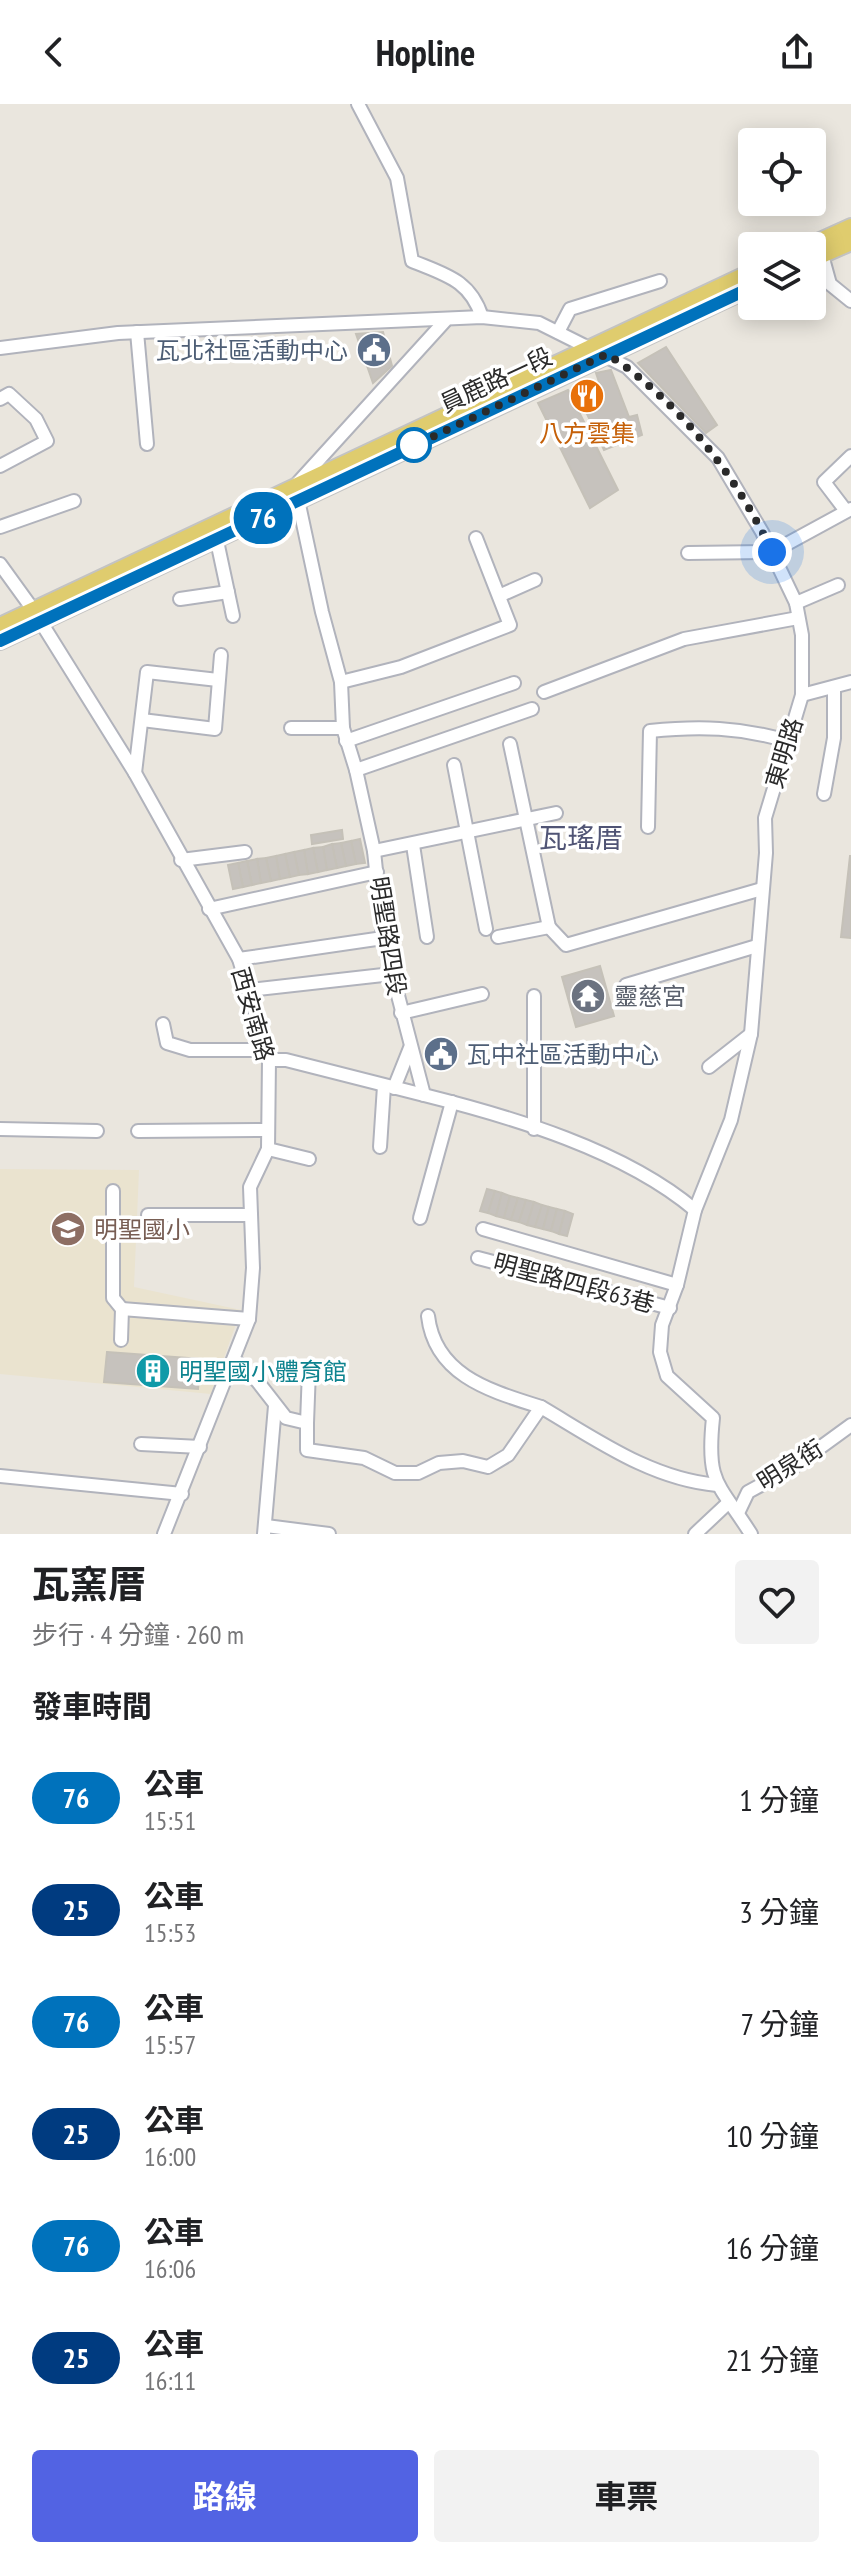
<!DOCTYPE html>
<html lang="zh-TW">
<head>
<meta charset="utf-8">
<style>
	:root { --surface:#fff; --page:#f2f2f2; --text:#202124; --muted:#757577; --accent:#5263e3 }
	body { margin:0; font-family:"PT Sans Narrow","Noto Sans TC",sans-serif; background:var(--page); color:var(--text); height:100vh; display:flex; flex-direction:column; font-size:30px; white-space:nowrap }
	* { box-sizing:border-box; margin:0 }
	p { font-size:26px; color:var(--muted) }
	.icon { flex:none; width:44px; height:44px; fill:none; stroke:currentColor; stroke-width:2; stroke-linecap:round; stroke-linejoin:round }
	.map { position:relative; height:1430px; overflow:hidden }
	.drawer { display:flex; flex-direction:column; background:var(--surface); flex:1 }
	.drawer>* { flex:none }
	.badge { padding:0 16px; border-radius:26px; font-size:28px; line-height:52px }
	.controls { position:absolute; left:738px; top:24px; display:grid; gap:16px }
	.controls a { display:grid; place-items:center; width:88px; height:88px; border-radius:8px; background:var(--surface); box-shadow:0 4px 20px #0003; font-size:40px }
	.you { position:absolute; width:40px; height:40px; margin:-20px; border:6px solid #fff; border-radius:50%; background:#1a73e8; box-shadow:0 0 0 12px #1a73e833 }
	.map>.badge { position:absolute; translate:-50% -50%; box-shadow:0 0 0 4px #fff }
	h2 { padding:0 32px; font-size:30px; line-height:72px }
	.round { display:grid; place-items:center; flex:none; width:84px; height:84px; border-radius:8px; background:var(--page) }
	.headline { display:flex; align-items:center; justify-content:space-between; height:136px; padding:0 32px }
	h1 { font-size:38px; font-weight:700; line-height:60px }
	.action { display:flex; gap:16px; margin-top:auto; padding:16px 32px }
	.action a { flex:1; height:92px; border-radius:8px; background:var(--accent); color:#fff; font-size:32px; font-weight:700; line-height:92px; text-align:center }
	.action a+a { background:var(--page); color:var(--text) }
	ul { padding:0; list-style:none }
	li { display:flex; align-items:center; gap:24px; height:112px; padding:0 32px }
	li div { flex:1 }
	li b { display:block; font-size:30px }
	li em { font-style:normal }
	li .badge { min-width:88px; font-weight:700; text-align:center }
	header { display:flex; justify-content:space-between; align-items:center; height:104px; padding:0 32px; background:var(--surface); font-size:36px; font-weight:700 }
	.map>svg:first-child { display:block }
	.education { fill:#eae3cf }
	.building { fill:#c6c2bd; stroke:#c5c1b8; stroke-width:2 }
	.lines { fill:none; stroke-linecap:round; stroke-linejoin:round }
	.minor-casing { stroke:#b1b3bc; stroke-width:16 }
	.major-casing { stroke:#c3c3c3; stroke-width:20 }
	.minor { stroke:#fff; stroke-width:12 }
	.major { stroke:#dfcc6e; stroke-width:16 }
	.line-casing { stroke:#fff; stroke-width:18 }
	.line { stroke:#0072bc; stroke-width:12 }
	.walk { stroke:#2a2a2a; stroke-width:8; stroke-dasharray:0 14.4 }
	.stop-dot { fill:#fff; stroke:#0072bc; stroke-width:4 }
	.labels { text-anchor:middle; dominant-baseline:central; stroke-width:7; stroke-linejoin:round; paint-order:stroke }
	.service-label { font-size:24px; fill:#4e5e75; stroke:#fff; text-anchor:end }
	.street-label { font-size:24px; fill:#2a2a2a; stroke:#fff }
	.food-label { font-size:24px; fill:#c56008; stroke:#fff }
	.worship-label { font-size:24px; fill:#5b616d; stroke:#fff; text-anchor:start }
	.education-label { font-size:24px; fill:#785e54; stroke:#fff; text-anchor:start }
	.culture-label { font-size:24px; fill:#0d838f; stroke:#fff; text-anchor:start }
	.quarter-label { font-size:28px; fill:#505475; stroke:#fff }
</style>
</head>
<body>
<header><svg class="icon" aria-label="back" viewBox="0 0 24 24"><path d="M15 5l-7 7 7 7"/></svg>Hopline<svg class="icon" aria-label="share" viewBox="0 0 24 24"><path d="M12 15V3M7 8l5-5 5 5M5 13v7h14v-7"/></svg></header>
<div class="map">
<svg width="851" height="1430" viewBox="0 0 851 1430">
	<rect width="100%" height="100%" fill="#eae6de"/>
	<!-- education -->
	<path class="education" d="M0 1065 139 1066 134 1183 241 1206 211 1290 0 1270Z"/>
	<!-- building -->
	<g class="building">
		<path d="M383 228 392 262 373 279 356 230Z"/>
		<path d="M666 243 717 321 706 329 638 259Z"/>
		<path d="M611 266 629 313 637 311 642 331 604 346 579 293 601 284 596 269Z"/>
		<path d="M568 286 618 386 590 404 538 299Z"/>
		<path d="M342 726 343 735 312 740 311 731Z"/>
		<path d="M360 735 365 759 356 760 351 737Z"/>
		<path d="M351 737 356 760 346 762 341 739Z"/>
		<path d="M341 739 346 762 337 764 332 740Z"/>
		<path d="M332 740 337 764 327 766 323 743Z"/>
		<path d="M323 743 327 766 318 768 313 744Z"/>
		<path d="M313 744 318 768 308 770 304 746Z"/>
		<path d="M304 746 308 770 299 771 294 748Z"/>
		<path d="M294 748 299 771 290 773 285 750Z"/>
		<path d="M285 750 290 773 280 775 276 752Z"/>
		<path d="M276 752 280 775 271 777 266 754Z"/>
		<path d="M850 752H851V834L841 833Z"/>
		<path d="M266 754 271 777 261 779 257 755Z"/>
		<path d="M257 755 261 779 252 781 247 757Z"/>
		<path d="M247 757 252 781 243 783 238 759Z"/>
		<path d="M238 759 243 783 233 785 228 761Z"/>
		<path d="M600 862 614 912 576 923 562 873Z"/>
		<path d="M487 1085 495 1087 488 1109 480 1107Z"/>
		<path d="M495 1087 502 1089 496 1112 488 1109Z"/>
		<path d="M502 1089 510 1092 504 1114 496 1112Z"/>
		<path d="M510 1092 518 1094 511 1116 504 1114Z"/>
		<path d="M518 1094 526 1096 519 1118 511 1116Z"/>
		<path d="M526 1096 534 1098 527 1121 519 1118Z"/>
		<path d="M534 1098 542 1101 535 1123 527 1121Z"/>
		<path d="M542 1101 549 1103 543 1125 535 1123Z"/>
		<path d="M549 1103 557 1105 551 1127 543 1125Z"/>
		<path d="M557 1105 565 1107 559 1130 551 1127Z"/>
		<path d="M565 1107 573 1110 567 1132 559 1130Z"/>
		<path d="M107 1248 201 1255 198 1285 104 1278Z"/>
	</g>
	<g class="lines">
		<!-- minor casing -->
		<g class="minor-casing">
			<g id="minor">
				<path d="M358 0 397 74 412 157C446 171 470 176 482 213"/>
				<path d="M822 151 830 180 851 197"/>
				<path d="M445 217 295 382 322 508 341 578 343 624 356 666 374 747 383 834 424 991C512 1013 624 1046 695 1106"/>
				<path d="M137 228 147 340"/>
				<path d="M558 228 570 205 660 177"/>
				<path d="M0 244 118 229 482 213 539 219 627 263 718 354 762 428 796 499 802 531V591L765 714 766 749 751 930 731 1016 695 1106 677 1181 662 1221 660 1248 667 1272 713 1314C706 1380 718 1378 751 1430"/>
				<path d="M0 295 9 290 36 315 47 337 0 362"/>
				<path d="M846 407 824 378 851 352"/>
				<path d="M0 423 74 397"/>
				<path d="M217 437 233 512"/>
				<path d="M688 449 772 448 851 405"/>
				<path d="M0 460 34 507 135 669 239 855 269 956 268 1045 250 1083 253 1164 249 1215 164 1430"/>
				<path d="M501 491 535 476"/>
				<path d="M180 495 228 488"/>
				<path d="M796 499 838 481"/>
				<path d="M341 578 401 563 510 521 476 434"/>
				<path d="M544 588 684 535 798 514"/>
				<path d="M802 591 851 578"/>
				<path d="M142 616 215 625 221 551"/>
				<path d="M291 624H343"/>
				<path d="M346 637 514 579"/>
				<path d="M510 640 549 823"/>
				<path d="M454 661 486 825"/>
				<path d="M356 666 532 605"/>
				<path d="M135 669 147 568 218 576"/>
				<path d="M824 690 834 634V583"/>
				<path d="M648 723 650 627C699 622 740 623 787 637"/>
				<path d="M413 741 427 833"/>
				<path d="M374 747 556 709"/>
				<path d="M181 756 245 748"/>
				<path d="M209 805 377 768"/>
				<path d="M549 823 566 841 762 785"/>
				<path d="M498 833 549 823"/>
				<path d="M239 855 383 834"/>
				<path d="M626 881 757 842"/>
				<path d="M250 886 392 870"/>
				<path d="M534 892V1025"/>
				<path d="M401 909 482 890"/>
				<path d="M163 920 167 939 190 946H267"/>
				<path d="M269 956H286L424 991"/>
				<path d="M709 963 751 930"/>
				<path d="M394 984 410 944"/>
				<path d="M0 1025 97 1027"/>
				<path d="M138 1027 268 1026"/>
				<path d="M380 1043 384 982"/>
				<path d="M268 1045 309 1055"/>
				<path d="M113 1087V1194L122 1205"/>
				<path d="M148 1111H251"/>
				<path d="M420 1114 452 998"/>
				<path d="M483 1125 677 1181"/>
				<path d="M478 1154 670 1204"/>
				<path d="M428 1212C435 1272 491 1287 541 1303"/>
				<path d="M121 1236 122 1205 249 1215"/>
				<path d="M235 1256 258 1278 286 1314 307 1319V1346L364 1354 395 1369H418L439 1359 463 1357 488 1363 508 1351 541 1303C597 1336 651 1375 717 1381"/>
				<path d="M307 1319 309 1266"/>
				<path d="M141 1340 200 1343"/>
				<path d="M0 1372 182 1390"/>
				<path d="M738 1409 748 1388 792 1364 851 1321"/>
				<path d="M266 1422 329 1430"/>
				<path d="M264 1430 275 1302"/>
				<path d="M695 1430 728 1399"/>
			</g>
		</g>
		<!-- major casing -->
		<g class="major-casing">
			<g id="major">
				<path d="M809 142 851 123"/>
				<path d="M812 155 851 138"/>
				<path d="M0 522 752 168"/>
				<path d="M0 537 752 183"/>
			</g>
		</g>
		<!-- minor -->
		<use href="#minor" class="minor"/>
		<!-- major -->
		<use href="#major" class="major"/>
	</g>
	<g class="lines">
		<!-- line casing -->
		<g class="line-casing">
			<path id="line" d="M0 537 752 183"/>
		</g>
		<!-- line -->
		<use href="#line" class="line"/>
		<!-- walk -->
		<path class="walk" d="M414 341 411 343 607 250C678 296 737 372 772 448"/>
	</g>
	<!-- icons -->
	<defs>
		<g id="civic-disc" transform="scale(1.8)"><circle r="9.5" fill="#5c6f8a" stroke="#fff"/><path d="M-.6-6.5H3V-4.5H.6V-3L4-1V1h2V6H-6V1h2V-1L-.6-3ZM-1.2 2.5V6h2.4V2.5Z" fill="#fff"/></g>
		<g id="restaurant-disc" transform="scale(1.8)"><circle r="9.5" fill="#e8710a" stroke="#fff"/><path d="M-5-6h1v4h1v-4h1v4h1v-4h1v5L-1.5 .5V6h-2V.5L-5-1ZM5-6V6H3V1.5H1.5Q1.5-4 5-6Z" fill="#fff"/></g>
		<g id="temple-disc" transform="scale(1.8)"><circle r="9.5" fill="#6b7280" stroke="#fff"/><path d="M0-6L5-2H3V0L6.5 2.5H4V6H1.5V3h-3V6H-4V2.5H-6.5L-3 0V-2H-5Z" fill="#fff"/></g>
		<g id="school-disc" transform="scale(1.8)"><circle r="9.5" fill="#8d6e63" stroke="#fff"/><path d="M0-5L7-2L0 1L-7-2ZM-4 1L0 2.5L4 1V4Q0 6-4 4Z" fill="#fff"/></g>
		<g id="building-disc" transform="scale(1.8)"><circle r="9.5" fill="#0f9aa8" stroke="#fff"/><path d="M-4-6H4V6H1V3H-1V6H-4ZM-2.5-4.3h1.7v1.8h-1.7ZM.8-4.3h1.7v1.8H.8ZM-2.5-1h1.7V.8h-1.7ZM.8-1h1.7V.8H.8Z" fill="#fff"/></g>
	</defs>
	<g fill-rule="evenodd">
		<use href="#civic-disc" x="374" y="246"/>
		<use href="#restaurant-disc" x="587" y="292"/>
		<use href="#temple-disc" x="588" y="892"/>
		<use href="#civic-disc" x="441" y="950"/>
		<use href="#school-disc" x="68" y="1125"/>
		<use href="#building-disc" x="153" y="1267"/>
	</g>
	<!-- markers -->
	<circle class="stop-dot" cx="414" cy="341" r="16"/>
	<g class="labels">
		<!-- service labels -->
		<g class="service-label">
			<text x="348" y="246">瓦北社區活動中心</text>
			<text x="467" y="950" text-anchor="start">瓦中社區活動中心</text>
		</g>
		<!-- street labels -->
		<g class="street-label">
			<text transform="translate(496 276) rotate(-25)">員鹿路一段</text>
			<text transform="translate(784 649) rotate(-73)">東明路</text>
			<text transform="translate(388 832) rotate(81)">明聖路四段</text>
			<text transform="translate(253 910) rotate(74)">西安南路</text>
			<text transform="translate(574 1179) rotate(15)">明聖路四段63巷</text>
			<text transform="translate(790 1361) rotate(-32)">明泉街</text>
		</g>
		<!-- food labels -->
		<g class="food-label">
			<text x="587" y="329">八方雲集</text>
		</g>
		<!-- worship labels -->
		<g class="worship-label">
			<text x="614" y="892">靈慈宮</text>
		</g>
		<!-- education labels -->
		<g class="education-label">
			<text x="94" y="1125">明聖國小</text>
		</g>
		<!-- culture labels -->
		<g class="culture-label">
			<text x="179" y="1267">明聖國小體育館</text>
		</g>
		<!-- quarter labels -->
		<g class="quarter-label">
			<text x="581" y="733">瓦瑤厝</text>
		</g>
	</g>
</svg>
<div class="controls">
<a><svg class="icon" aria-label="locate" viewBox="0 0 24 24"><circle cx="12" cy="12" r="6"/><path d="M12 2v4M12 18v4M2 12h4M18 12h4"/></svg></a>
<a><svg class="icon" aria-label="layers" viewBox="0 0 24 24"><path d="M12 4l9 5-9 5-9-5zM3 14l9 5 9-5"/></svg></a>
</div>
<div class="you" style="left:772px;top:448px"></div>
<b class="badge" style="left:263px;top:414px;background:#0072bc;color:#fff">76</b>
</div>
<section class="drawer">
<div class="headline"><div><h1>瓦窯厝</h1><p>步行 · 4 分鐘 · 260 m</p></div><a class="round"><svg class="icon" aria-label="heart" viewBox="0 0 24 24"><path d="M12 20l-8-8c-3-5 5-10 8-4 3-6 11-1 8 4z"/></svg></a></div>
<h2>發車時間</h2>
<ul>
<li><span class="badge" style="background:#0072bc;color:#fff">76</span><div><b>公車</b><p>15:51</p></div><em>1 分鐘</em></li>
<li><span class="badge" style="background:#003b80;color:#fff">25</span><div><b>公車</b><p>15:53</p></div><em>3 分鐘</em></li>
<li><span class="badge" style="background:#0072bc;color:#fff">76</span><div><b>公車</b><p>15:57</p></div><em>7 分鐘</em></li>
<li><span class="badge" style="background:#003b80;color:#fff">25</span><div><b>公車</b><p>16:00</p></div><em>10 分鐘</em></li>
<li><span class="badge" style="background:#0072bc;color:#fff">76</span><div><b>公車</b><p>16:06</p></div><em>16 分鐘</em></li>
<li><span class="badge" style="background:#003b80;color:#fff">25</span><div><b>公車</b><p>16:11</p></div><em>21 分鐘</em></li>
</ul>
<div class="action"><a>路線</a><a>車票</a></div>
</section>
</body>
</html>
